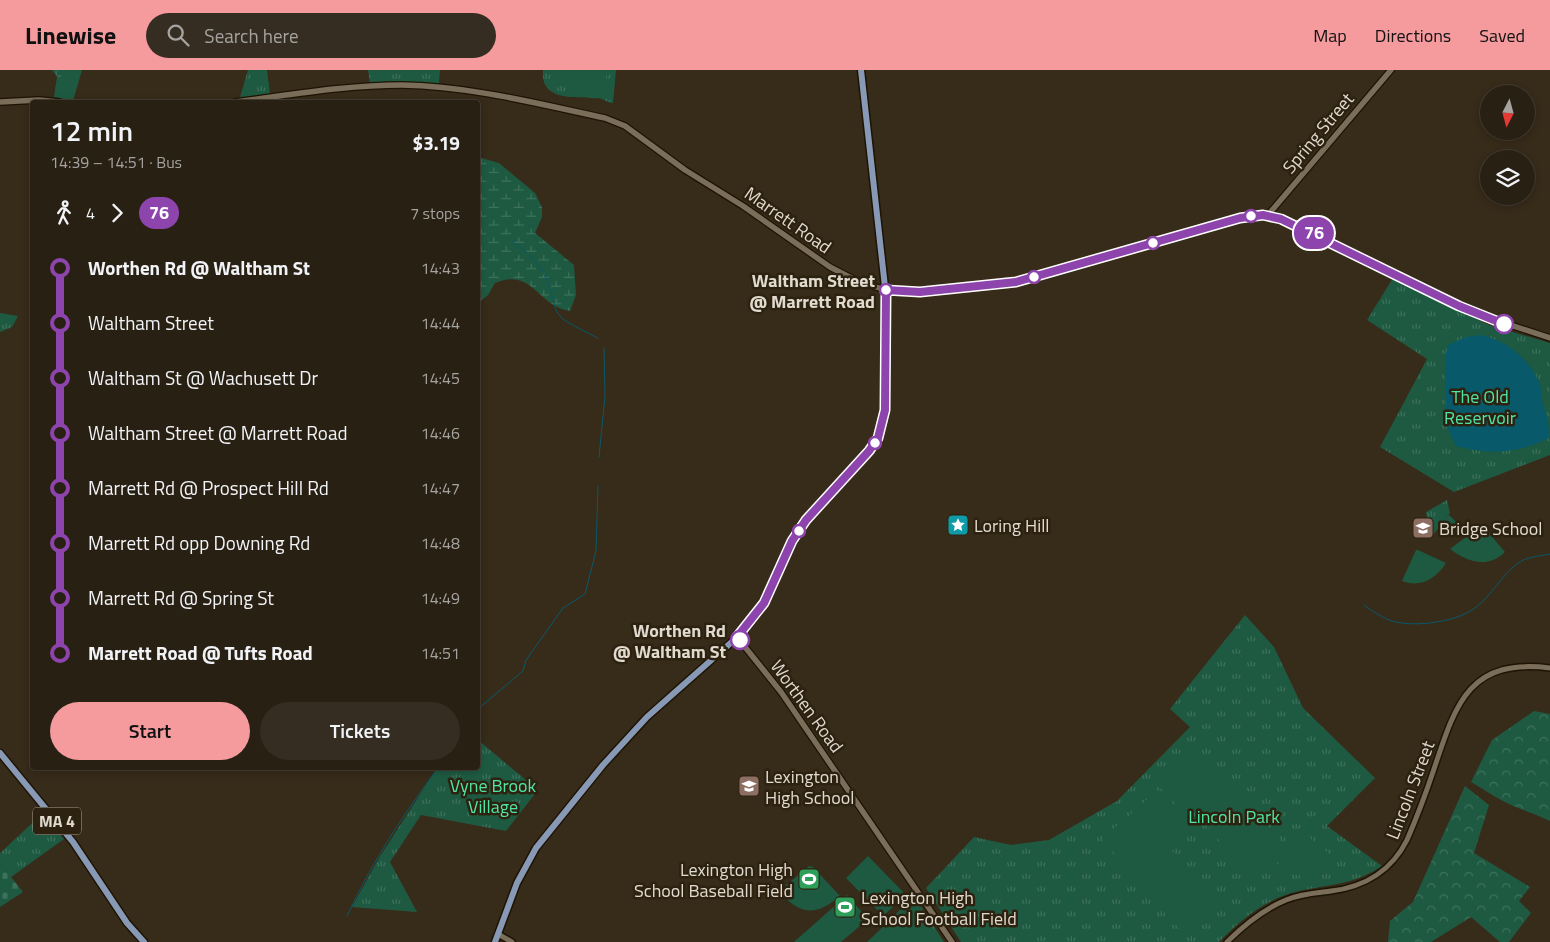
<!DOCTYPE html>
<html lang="en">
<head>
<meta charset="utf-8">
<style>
	:root { --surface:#292014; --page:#352d22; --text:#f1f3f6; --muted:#a5a3a0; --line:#453e34; --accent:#f59b9e }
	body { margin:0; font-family:"Titillium Web",sans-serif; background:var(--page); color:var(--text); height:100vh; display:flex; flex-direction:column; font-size:19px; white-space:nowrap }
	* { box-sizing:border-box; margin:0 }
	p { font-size:16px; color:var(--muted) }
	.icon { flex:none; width:28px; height:28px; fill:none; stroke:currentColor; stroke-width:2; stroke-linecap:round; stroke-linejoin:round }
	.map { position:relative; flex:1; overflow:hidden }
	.details { position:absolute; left:30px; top:30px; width:450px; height:670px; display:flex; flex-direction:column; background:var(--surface); border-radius:5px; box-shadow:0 2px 8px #0003,0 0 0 1px var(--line) }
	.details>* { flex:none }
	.badge { padding:0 10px; border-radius:16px; font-size:18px; line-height:32px }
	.needle { width:32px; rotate:186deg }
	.tools { position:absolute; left:1480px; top:15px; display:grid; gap:10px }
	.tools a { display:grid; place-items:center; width:55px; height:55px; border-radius:50%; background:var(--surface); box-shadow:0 2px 8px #0003,0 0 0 1px var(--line); font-size:25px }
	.map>.badge { position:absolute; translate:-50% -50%; box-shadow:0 0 0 2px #fff }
	.legs { display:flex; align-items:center; gap:8px; height:55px; padding:0 20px; font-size:16px }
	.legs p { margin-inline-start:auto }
	.head { display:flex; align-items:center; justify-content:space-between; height:85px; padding:0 20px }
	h1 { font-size:28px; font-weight:600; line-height:38px }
	.cta { display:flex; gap:10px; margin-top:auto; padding:10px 20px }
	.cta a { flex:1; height:58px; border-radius:30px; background:var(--accent); color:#111; font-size:20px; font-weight:600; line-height:58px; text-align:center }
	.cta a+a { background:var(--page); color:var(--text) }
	ul { padding:0 20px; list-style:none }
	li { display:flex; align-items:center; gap:18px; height:55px; font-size:19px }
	li i { display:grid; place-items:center; width:8px; height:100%; margin:0 6px; background:currentColor }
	li i::after { content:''; width:12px; height:12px; margin:-6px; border:4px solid; border-radius:50%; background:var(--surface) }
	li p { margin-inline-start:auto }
	li:first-child i { background:linear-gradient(#0000 50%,currentColor 0) }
	li:last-child i { background:linear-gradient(currentColor 50%,#0000 0) }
	header { display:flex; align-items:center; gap:30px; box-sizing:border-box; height:70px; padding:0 25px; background:var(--accent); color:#111 }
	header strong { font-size:24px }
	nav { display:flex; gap:28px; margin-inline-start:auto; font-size:18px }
	.search { width:350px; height:45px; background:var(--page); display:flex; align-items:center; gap:12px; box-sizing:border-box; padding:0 18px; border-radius:28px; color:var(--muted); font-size:19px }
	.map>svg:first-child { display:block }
	.grass { fill:url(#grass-tufts) }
	.forest { fill:url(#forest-crowns) }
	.wetland { fill:url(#wetland-marsh) }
	.cemetery { fill:url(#cemetery-stones) }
	.pitch { fill:#1e5a41 }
	.water { fill:#08596a }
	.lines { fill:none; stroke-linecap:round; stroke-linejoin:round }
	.stream { stroke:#08596a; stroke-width:1 }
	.tertiary-casing { stroke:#1e1404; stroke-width:8 }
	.secondary-casing { stroke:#1e1404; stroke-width:8 }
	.primary-casing { stroke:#1e1404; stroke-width:9 }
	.tertiary { stroke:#7a6d59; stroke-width:5 }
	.secondary { stroke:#7a6d59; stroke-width:5.5 }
	.primary { stroke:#8799b5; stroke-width:6 }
	.line-1-casing { stroke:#fff; stroke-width:11 }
	.line-1 { stroke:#8e44ad; stroke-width:8 }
	.stop-1-dot { fill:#fff; stroke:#8e44ad; stroke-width:2.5 }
	.labels { text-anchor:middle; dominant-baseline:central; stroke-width:5; stroke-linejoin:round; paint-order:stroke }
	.shield { fill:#2d2210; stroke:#aba396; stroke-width:1 }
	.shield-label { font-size:16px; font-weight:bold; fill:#e1dacf }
	.street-label { font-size:18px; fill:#e1dacf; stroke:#2d2210 }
	.stop-label { font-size:18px; font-weight:bold; fill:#e1dacf; stroke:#2d2210; text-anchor:end }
	.park-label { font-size:18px; fill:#50e4a7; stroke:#2d2210 }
	.poi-label { font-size:18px; fill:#e1dacf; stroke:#2d2210; text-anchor:start }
</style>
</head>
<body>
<header>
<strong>Linewise</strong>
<div class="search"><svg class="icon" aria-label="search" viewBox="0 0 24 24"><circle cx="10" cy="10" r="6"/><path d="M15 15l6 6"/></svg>Search here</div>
<nav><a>Map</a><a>Directions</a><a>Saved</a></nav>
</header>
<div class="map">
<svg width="1550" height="872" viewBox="0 0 1550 872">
	<defs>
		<pattern id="grass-tufts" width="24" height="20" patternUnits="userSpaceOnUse" patternTransform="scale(1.25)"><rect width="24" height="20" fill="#1e5a41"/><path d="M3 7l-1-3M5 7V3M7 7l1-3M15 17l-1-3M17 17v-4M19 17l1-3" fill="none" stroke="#3e715b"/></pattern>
		<pattern id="forest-crowns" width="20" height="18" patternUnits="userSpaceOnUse" patternTransform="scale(1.25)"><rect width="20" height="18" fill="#1e5a41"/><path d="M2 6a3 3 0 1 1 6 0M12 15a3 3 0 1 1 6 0" fill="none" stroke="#3e715b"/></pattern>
		<pattern id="wetland-marsh" width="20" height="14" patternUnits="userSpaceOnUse" patternTransform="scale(1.25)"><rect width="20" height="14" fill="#1e5a41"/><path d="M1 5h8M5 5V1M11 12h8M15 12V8" fill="none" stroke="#3e715b"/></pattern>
		<pattern id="cemetery-stones" width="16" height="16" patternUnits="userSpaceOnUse" patternTransform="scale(1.25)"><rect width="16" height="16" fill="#1e5a41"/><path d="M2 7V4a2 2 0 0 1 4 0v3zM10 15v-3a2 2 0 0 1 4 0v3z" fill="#3e715b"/></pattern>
	</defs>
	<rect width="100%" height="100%" fill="#372b1a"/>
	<!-- grass -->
	<g class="grass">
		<path d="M58 0H82L73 31 54 27Z"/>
		<path d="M248 0H267L270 24 240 27Z"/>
		<path d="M368 0H440L439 13H370Z"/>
		<path d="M543 0H616L613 33C608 33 604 29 599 28 577 26 540 33 543 0Z"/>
		<path d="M1393 208 1489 255 1550 273V385L1454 422 1380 377 1427 289 1367 250Z"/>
		<path d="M0 243 18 246 12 257 0 262Z"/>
		<path d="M1447 430 1450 443 1433 465 1429 462 1426 442Z"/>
		<path d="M1245 545 1274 577 1303 638 1375 708 1327 756 1382 796C1353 815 1331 814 1299 821 1267 828 1241 849 1219 872H961L926 818 974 767 1011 775 1049 770 1117 731 1190 657 1170 639Z"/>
		<path d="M478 670 538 720 506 761 421 745 390 792 417 842 352 837 379 788 437 698H478Z"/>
		<path d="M42 744 64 769 11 807 0 793V783Z"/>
		<path d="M915 827 944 872H867C884 857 897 841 915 827Z"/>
	</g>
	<!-- forest -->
	<g class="forest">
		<path d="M1534 641 1550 644V751C1540 746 1531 743 1521 739 1503 733 1487 721 1471 712L1492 670Z"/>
		<path d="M1465 716 1489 735 1474 783 1530 817 1519 831 1531 843 1509 872H1500L1471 847 1431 872H1388L1390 851 1413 832Z"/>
	</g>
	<!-- wetland -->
	<g class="wetland">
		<path d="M52 0H78L77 7C64 11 60 12 52 0Z"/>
		<path d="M478 87 499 93 535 123 542 137V147L535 163 574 195 576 225 570 241C538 237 533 197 495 213L488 225 478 233Z"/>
	</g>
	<!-- cemetery -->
	<path class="cemetery" d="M0 793 23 822 0 837Z"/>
	<!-- pitch -->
	<g class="pitch">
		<path d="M555 0H608L600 28C580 30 562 20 555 0Z"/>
		<path d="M1449 445 1462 457 1454 465 1441 453Z"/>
		<path d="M1482 455 1505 482C1488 499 1467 492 1450 479Z"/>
		<path d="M1416 480H1418L1446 493C1436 509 1420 518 1402 511Z"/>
		<path d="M1194 683 1230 718C1198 748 1189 752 1159 716Z"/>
		<path d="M1236 718 1284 775 1249 805 1200 748Z"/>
		<path d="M1158 720 1189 756 1133 805 1102 769Z"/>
		<path d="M1305 764 1337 790C1320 811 1298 810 1277 795Z"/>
		<path d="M1169 777 1217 834 1183 863 1135 807Z"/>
		<path d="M868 786 906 825 883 846 846 808Z"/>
		<path d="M809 796 813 797 840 826C816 847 799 845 779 821Z"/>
		<path d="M847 825 868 849 841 872H794Z"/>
		<path d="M905 845 913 846 931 872H874Z"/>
	</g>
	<!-- water -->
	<path class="water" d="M1480 265C1505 269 1529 289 1539 312 1542 319 1541 327 1543 335 1547 348 1550 354 1549 368 1516 384 1490 385 1456 376L1448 359 1446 339 1445 288 1448 275 1466 267Z"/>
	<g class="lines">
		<!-- stream -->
		<g class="stream">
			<path d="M512 171C531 185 545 198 551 222 554 231 554 240 561 247 565 252 590 264 598 268"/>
			<path d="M599 387 605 326 604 278"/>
			<path d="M1364 535C1375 543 1388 552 1402 553 1423 556 1458 551 1475 538 1492 525 1502 505 1517 494 1525 487 1540 486 1550 484"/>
			<path d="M478 639 523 601 526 590 563 538 585 524 596 481 598 416"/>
			<path d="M347 846C372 792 403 745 438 698"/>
		</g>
		<!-- tertiary casing -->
		<g class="tertiary-casing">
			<g id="tertiary">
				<path d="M498 864 512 872"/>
				<path d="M1227 872C1244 855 1264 839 1286 830 1300 824 1316 823 1331 821 1365 817 1392 800 1407 770 1417 747 1426 723 1434 699 1456 633 1469 588 1550 598"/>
			</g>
		</g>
		<!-- secondary casing -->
		<g class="secondary-casing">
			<g id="secondary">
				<path d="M0 32 39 30 59 32"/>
				<path d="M235 32C290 25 346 15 402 15 470 16 539 34 605 48L625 56 685 100 743 136 830 197 857 211 892 222H923L1016 212 1240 148 1259 145 1281 149 1471 242 1550 268"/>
				<path d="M1268 145 1391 0"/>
				<path d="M737 567 781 622 952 872"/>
			</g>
		</g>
		<!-- primary casing -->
		<g class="primary-casing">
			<g id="primary">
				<path d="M0 683 73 772 127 853 144 872"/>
				<path d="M495 872 517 813 536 778 603 695 647 647 743 562 764 533 792 471 806 450 867 384 878 368 885 339 886 226 861 0"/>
			</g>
		</g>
		<!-- tertiary -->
		<use href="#tertiary" class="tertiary"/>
		<!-- secondary -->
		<use href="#secondary" class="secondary"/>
		<!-- primary -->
		<use href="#primary" class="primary"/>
	</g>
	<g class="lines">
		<!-- line-1 casing -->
		<g class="line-1-casing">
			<path id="line-1" d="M740 570 737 567 764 533 792 471 806 450 869 381 878 368 885 340 886 220 920 222 1016 212 1240 148 1263 145 1281 149 1459 236 1504 254"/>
		</g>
		<!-- line-1 -->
		<use href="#line-1" class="line-1"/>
	</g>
	<!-- icons -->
	<defs>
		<g id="sight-square" transform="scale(1.125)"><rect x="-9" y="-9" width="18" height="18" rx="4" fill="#0f9aa8" stroke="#2d2210"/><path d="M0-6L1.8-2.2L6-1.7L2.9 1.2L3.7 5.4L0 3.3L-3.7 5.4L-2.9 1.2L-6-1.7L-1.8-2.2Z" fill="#fff"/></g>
		<g id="school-square" transform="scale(1.125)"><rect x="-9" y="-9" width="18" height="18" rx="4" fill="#8d6e63" stroke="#2d2210"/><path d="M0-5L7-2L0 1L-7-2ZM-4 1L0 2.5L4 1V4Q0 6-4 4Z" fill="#fff"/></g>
		<g id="stadium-square" transform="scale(1.125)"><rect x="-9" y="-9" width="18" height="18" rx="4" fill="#2e9e5b" stroke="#2d2210"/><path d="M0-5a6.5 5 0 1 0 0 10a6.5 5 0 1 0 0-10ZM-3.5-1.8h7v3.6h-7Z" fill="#fff"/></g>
	</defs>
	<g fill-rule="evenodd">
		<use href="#sight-square" x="958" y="455"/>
		<use href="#school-square" x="1423" y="458"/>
		<use href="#school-square" x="749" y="716"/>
		<use href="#stadium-square" x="809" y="809"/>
		<use href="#stadium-square" x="845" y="837"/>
	</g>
	<!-- markers -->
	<g class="stop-1-dot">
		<circle cx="1251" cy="146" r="6"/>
		<circle cx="1153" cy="173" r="6"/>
		<circle cx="1034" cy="207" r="6"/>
		<circle cx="886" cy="220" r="6"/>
		<circle cx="1504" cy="254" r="9"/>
		<circle cx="875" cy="373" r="6"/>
		<circle cx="799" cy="461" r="6"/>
		<circle cx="740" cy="570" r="9"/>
	</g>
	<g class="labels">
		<!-- shield labels -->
		<rect class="shield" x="33" y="737.5" width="48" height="27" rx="4"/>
		<g class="shield-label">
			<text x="57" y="751">MA 4</text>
		</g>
		<!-- street labels -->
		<g class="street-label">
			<text transform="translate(1318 63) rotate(-50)">Spring Street</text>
			<text transform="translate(788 150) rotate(35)">Marrett Road</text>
			<text transform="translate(807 636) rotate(54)">Worthen Road</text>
			<text transform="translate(1410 720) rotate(-69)">Lincoln Street</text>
		</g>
		<!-- stop labels -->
		<g class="stop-label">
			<text x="875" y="210">Waltham Street<tspan x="875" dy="21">@ Marrett Road</tspan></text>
			<text x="726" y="560">Worthen Rd<tspan x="726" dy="21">@ Waltham St</tspan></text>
		</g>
		<!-- park labels -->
		<g class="park-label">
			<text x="1480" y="326">The Old<tspan x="1480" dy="21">Reservoir</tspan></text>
			<text x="493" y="715">Vyne Brook<tspan x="493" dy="21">Village</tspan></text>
			<text x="1234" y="746">Lincoln Park</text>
		</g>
		<!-- poi labels -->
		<g class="poi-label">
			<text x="974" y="455">Loring Hill</text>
			<text x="1439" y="458">Bridge School</text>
			<text x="765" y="706">Lexington<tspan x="765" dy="21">High School</tspan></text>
			<text x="793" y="799" text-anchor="end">Lexington High<tspan x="793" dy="21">School Baseball Field</tspan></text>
			<text x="861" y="827">Lexington High<tspan x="861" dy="21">School Football Field</tspan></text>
		</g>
	</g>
</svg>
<div class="tools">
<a><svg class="needle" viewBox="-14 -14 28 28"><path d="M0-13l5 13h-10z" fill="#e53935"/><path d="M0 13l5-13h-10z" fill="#a5a3a0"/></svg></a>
<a><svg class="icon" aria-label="layers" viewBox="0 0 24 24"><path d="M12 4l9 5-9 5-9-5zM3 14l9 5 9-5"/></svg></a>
</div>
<b class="badge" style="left:1314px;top:163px;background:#8e44ad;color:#fff">76</b>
<section class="details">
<div class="head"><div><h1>12 min</h1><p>14:39 – 14:51 · Bus</p></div><b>$3.19</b></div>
<div class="legs"><svg class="icon" aria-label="walk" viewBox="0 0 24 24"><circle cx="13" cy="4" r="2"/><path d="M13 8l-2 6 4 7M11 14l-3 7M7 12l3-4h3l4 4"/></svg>4<svg class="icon" aria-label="forward" viewBox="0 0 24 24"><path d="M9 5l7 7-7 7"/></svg><b class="badge" style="background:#8e44ad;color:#fff">76</b><p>7 stops</p></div>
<ul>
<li><i style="color:#8e44ad"></i><b>Worthen Rd @ Waltham St</b><p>14:43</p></li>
<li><i style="color:#8e44ad"></i><span>Waltham Street</span><p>14:44</p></li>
<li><i style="color:#8e44ad"></i><span>Waltham St @ Wachusett Dr</span><p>14:45</p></li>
<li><i style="color:#8e44ad"></i><span>Waltham Street @ Marrett Road</span><p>14:46</p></li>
<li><i style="color:#8e44ad"></i><span>Marrett Rd @ Prospect Hill Rd</span><p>14:47</p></li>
<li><i style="color:#8e44ad"></i><span>Marrett Rd opp Downing Rd</span><p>14:48</p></li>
<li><i style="color:#8e44ad"></i><span>Marrett Rd @ Spring St</span><p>14:49</p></li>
<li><i style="color:#8e44ad"></i><b>Marrett Road @ Tufts Road</b><p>14:51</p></li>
</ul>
<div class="cta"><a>Start</a><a>Tickets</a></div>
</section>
</div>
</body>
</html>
